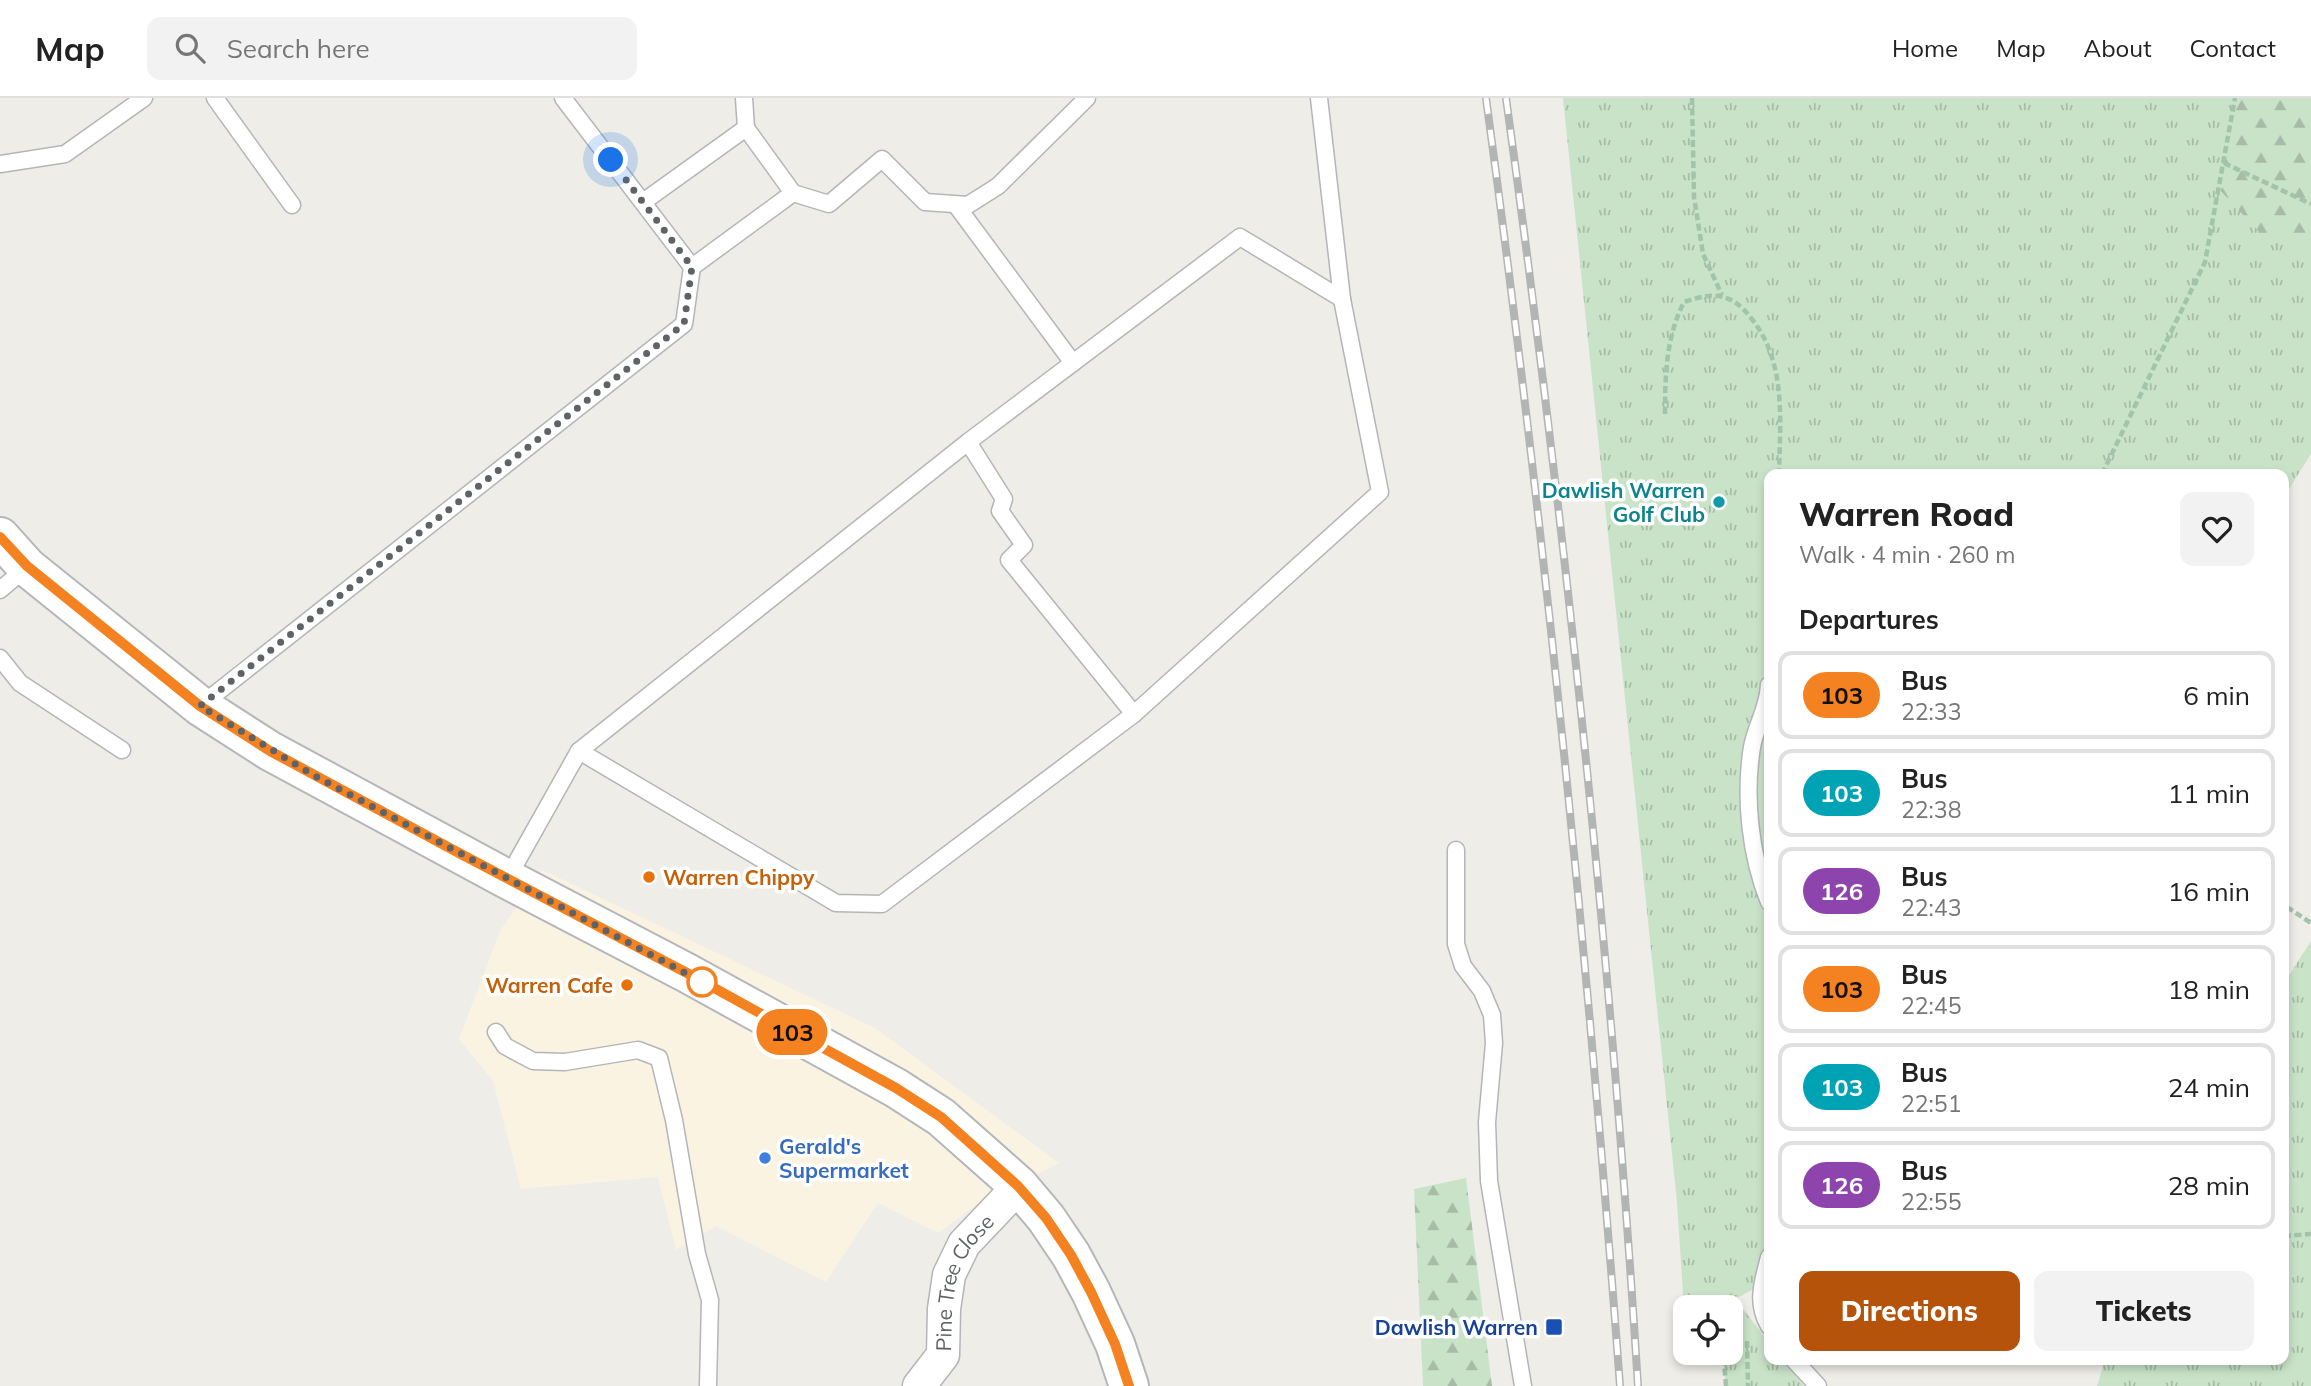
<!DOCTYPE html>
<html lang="en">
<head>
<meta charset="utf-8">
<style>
	:root { --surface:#fff; --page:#f2f2f2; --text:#222; --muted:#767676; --line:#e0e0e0; --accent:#b45309 }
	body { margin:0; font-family:Mulish,sans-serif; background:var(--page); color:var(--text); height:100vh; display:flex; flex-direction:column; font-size:26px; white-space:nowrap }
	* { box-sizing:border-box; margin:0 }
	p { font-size:23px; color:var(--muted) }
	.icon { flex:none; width:38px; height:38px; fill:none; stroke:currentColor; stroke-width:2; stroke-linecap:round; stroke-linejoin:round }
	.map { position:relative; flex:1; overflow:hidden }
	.panel { position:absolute; left:1764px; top:371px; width:525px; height:896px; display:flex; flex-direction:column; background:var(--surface); border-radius:14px; box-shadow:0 4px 10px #0003 }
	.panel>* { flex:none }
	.badge { padding:0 14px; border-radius:23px; font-size:24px; line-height:46px }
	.buttons { position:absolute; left:1673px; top:1197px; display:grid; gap:14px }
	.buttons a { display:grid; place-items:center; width:70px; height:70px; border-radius:14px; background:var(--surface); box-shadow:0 4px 10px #0003; font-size:35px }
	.you { position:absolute; width:35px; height:35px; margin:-18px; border:5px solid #fff; border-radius:50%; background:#1a73e8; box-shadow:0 0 0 10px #1a73e833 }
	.map>.badge { position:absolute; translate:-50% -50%; box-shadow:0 0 0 4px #fff }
	h2 { padding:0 35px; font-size:26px; line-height:63px }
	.round { display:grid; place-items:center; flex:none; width:74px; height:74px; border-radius:14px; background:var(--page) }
	.head { display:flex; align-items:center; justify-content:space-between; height:119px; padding:0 35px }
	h1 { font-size:33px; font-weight:800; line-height:52px }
	.primary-button { display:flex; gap:14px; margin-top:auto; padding:14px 35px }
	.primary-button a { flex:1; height:80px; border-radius:14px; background:var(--accent); color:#fff; font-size:28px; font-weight:800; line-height:80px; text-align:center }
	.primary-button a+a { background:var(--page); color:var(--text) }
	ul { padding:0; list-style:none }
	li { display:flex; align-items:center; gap:21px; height:88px; margin:0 14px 10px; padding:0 21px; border:4px solid var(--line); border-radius:14px }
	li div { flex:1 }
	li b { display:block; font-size:26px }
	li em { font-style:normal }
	li .badge { min-width:77px; font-weight:700; text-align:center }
	header { display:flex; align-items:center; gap:42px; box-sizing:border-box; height:98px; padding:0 35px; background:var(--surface); border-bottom:2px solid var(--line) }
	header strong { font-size:33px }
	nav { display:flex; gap:38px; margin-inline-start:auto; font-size:24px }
	.search { width:490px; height:63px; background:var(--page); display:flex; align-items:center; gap:18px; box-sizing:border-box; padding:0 24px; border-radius:14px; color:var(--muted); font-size:26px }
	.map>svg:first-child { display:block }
	.commercial { fill:#faf3e2 }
	.grass { fill:url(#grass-tufts) }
	.forest { fill:url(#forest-firs) }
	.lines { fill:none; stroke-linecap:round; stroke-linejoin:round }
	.lane-casing { stroke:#b3b5b8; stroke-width:19 }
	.street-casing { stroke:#b3b5b8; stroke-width:35 }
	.secondary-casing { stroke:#b4b7ba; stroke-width:42 }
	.path { stroke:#a2c4aa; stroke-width:4.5; stroke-dasharray:7 3.5; stroke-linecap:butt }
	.lane { stroke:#fff; stroke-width:16 }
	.street { stroke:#fff; stroke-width:32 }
	.secondary { stroke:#fff; stroke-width:38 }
	.rail-casing { stroke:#b3b4b4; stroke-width:8 }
	.rail { stroke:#fff; stroke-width:5; stroke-dasharray:16; stroke-linecap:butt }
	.line-casing { stroke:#fff; stroke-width:16 }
	.line { stroke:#f58220; stroke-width:10 }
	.walk { stroke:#5f6366; stroke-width:7; stroke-dasharray:0 12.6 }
	.culture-dot { fill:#0f9aa8; stroke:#fff; stroke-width:2.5 }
	.food-dot { fill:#e8710a; stroke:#fff; stroke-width:2.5 }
	.stop-dot { fill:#fff; stroke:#f58220; stroke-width:3.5 }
	.shop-dot { fill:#3f7fe0; stroke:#fff; stroke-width:2.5 }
	.transit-dot { fill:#1a4fb4; stroke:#fff; stroke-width:2.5 }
	.labels { text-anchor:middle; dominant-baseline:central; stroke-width:7; stroke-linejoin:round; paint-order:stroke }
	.culture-label { font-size:21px; font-weight:bold; fill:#0d838f; stroke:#fff; text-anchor:end }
	.food-label { font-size:21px; font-weight:bold; fill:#c56008; stroke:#fff; text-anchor:start }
	.shop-label { font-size:21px; font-weight:bold; fill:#366cbe; stroke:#fff; text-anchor:start }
	.street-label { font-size:21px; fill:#5f6366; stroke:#fff }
	.transit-label { font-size:21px; font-weight:bold; fill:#164399; stroke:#fff; text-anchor:end }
</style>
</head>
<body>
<header>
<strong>Map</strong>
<div class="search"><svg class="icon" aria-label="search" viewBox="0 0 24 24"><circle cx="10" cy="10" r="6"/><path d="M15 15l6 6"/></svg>Search here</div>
<nav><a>Home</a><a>Map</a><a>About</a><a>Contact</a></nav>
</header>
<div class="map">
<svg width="2311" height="1288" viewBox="0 0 2311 1288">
	<defs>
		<pattern id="grass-tufts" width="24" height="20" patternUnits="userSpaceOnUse" patternTransform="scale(1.75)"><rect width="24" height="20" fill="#c9e3c8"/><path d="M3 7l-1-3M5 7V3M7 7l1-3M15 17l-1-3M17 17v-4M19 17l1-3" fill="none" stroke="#a6bca6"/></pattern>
		<pattern id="forest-firs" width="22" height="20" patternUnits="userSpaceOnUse" patternTransform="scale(1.75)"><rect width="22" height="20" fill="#c9e3c8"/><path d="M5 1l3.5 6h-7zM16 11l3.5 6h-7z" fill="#a6bca6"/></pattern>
	</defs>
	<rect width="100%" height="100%" fill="#efede8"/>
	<!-- commercial -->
	<path class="commercial" d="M542 772 875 930 1059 1065 976 1107 938 1135 878 1105 826 1184 716 1128 676 1152 658 1079 521 1091 493 983 459 941 500 833Z"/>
	<!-- grass -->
	<g class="grass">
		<path d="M1563 0H2311V356L2284 399V376H1769V1183L1735 1201 1769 1244V1262H1783L1804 1288H1726L1722 1255H1731V1209L1684 1211 1677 1104Z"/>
		<path d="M2311 843V1288H2097L2105 1262H2284V885Z"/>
	</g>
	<!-- forest -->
	<g class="forest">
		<path d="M2235 0H2311V140L2262 137 2219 91Z"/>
		<path d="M1466 1080 1492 1288H1423L1414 1091Z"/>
	</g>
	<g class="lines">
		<!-- lane casing -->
		<g class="lane-casing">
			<g id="lane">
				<path d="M215 0 292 107"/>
				<path d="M746 30 793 95"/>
				<path d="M0 66 65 56 144 0"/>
				<path d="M643 104 746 30 744 0"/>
				<path d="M956 107 1073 265"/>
				<path d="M692 169 793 95 829 106 882 61 925 104 968 107 998 88 1087 0"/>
				<path d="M968 344 1004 401 1000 413 1024 447 1009 462 1134 616"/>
				<path d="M0 492 27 469"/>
				<path d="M0 560 20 585 122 652"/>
				<path d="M1769 587C1768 611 1756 627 1752 649 1744 699 1750 757 1769 804"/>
				<path d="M200 608 684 226 692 169 563 0"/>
				<path d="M579 653 836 805 882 806 1134 616 1380 394 1342 201 1319 0"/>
				<path d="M1456 752V846L1463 868 1482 893 1492 917 1494 945 1487 1024 1489 1083 1523 1288"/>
				<path d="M507 781 579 653 968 344 1240 139 1342 201"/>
				<path d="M496 934 505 948 533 963 565 964 638 952 659 960 674 1022 697 1156 710 1202 708 1288"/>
				<path d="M1769 1159C1763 1184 1755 1204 1769 1228"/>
				<path d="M1794 1262 1818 1288"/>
			</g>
		</g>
		<!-- street casing -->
		<g class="street-casing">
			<g id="street">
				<path id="s1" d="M919 1288 943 1257 944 1211 949 1177 964 1146 1019 1088"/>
			</g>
		</g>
		<!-- secondary casing -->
		<g class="secondary-casing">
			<path id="secondary" d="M0 439 27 469 200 608 270 653 507 781 687 875 896 990 941 1019 1019 1088 1046 1120 1071 1157 1091 1194 1115 1246 1129 1288"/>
		</g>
		<!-- path -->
		<g class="path">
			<path d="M1692 0 1694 99 1703 156 1722 197"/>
			<path d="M2224 65 2311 106"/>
			<path d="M1665 316C1665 278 1666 239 1684 204 1713 194 1731 194 1751 220 1787 264 1780 323 1779 376"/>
			<path d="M2102 376 2205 164 2235 0"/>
			<path d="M2287 809 2311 825"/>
			<path d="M2284 1138 2311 1136"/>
			<path d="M1747 1243 1748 1288"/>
			<path d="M1731 1252 1741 1233"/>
			<path d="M1726 1288 1724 1264 1729 1255"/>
		</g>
		<!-- lane -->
		<use href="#lane" class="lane"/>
		<!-- street -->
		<use href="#street" class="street"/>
		<!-- secondary -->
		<use href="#secondary" class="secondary"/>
		<!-- rail casing -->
		<g class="rail-casing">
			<g id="rail">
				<path d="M1486 0C1544 428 1588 858 1620 1288"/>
				<path d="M1506 0C1565 427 1611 857 1638 1288"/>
			</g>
		</g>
		<!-- rail -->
		<use href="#rail" class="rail"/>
	</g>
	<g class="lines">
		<!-- line casing -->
		<g class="line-casing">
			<path id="line" d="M0 439 27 468 200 608 270 653 459 755 687 875 896 990 941 1019 1018 1088 1046 1120 1071 1157 1091 1194 1115 1246 1129 1288"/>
		</g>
		<!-- line -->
		<use href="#line" class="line"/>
		<!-- walk -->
		<path class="walk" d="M611 62 692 169 684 226 200 608 315 678 710 888 702 884"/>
	</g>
	<!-- markers -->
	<circle class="culture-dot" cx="1719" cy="404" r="7"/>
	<g class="food-dot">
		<circle cx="649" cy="779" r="7"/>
		<circle cx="627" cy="887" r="7"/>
	</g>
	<circle class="stop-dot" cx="702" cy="884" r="14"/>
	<circle class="shop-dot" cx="765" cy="1060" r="7"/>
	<rect class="transit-dot" x="1545" y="1220" width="18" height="18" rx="3.5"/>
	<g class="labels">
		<!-- culture labels -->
		<g class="culture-label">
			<text x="1705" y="392">Dawlish Warren<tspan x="1705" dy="24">Golf Club</tspan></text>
		</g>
		<!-- food labels -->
		<g class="food-label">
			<text x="663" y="779">Warren Chippy</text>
			<text x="613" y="887" text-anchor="end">Warren Cafe</text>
		</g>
		<!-- shop labels -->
		<g class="shop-label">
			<text x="779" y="1048">Gerald's<tspan x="779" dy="24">Supermarket</tspan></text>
		</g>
		<!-- street labels -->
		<g class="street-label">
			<text stroke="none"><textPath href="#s1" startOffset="117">Pine Tree Close</textPath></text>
		</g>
		<!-- transit labels -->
		<g class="transit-label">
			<text x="1538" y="1229">Dawlish Warren</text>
		</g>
	</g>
</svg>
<div class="buttons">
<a><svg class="icon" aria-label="locate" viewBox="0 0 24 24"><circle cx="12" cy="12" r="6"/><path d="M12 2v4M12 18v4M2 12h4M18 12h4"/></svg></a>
</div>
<div class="you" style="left:611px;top:62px"></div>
<b class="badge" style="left:792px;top:934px;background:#f58220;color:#111">103</b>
<section class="panel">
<div class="head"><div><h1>Warren Road</h1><p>Walk · 4 min · 260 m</p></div><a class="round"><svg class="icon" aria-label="heart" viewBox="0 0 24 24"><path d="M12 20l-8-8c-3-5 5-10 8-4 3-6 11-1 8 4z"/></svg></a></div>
<h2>Departures</h2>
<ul>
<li><span class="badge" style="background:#f58220;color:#111">103</span><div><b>Bus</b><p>22:33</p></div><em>6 min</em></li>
<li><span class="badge" style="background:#00a3b4;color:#fff">103</span><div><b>Bus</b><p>22:38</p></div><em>11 min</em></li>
<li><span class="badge" style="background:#8e44ad;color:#fff">126</span><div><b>Bus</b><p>22:43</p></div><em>16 min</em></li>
<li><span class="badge" style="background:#f58220;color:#111">103</span><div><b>Bus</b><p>22:45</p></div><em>18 min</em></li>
<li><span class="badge" style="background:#00a3b4;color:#fff">103</span><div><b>Bus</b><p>22:51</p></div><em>24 min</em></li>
<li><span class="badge" style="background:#8e44ad;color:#fff">126</span><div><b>Bus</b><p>22:55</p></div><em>28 min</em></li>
</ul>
<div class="primary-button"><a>Directions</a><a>Tickets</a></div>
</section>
</div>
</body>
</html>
